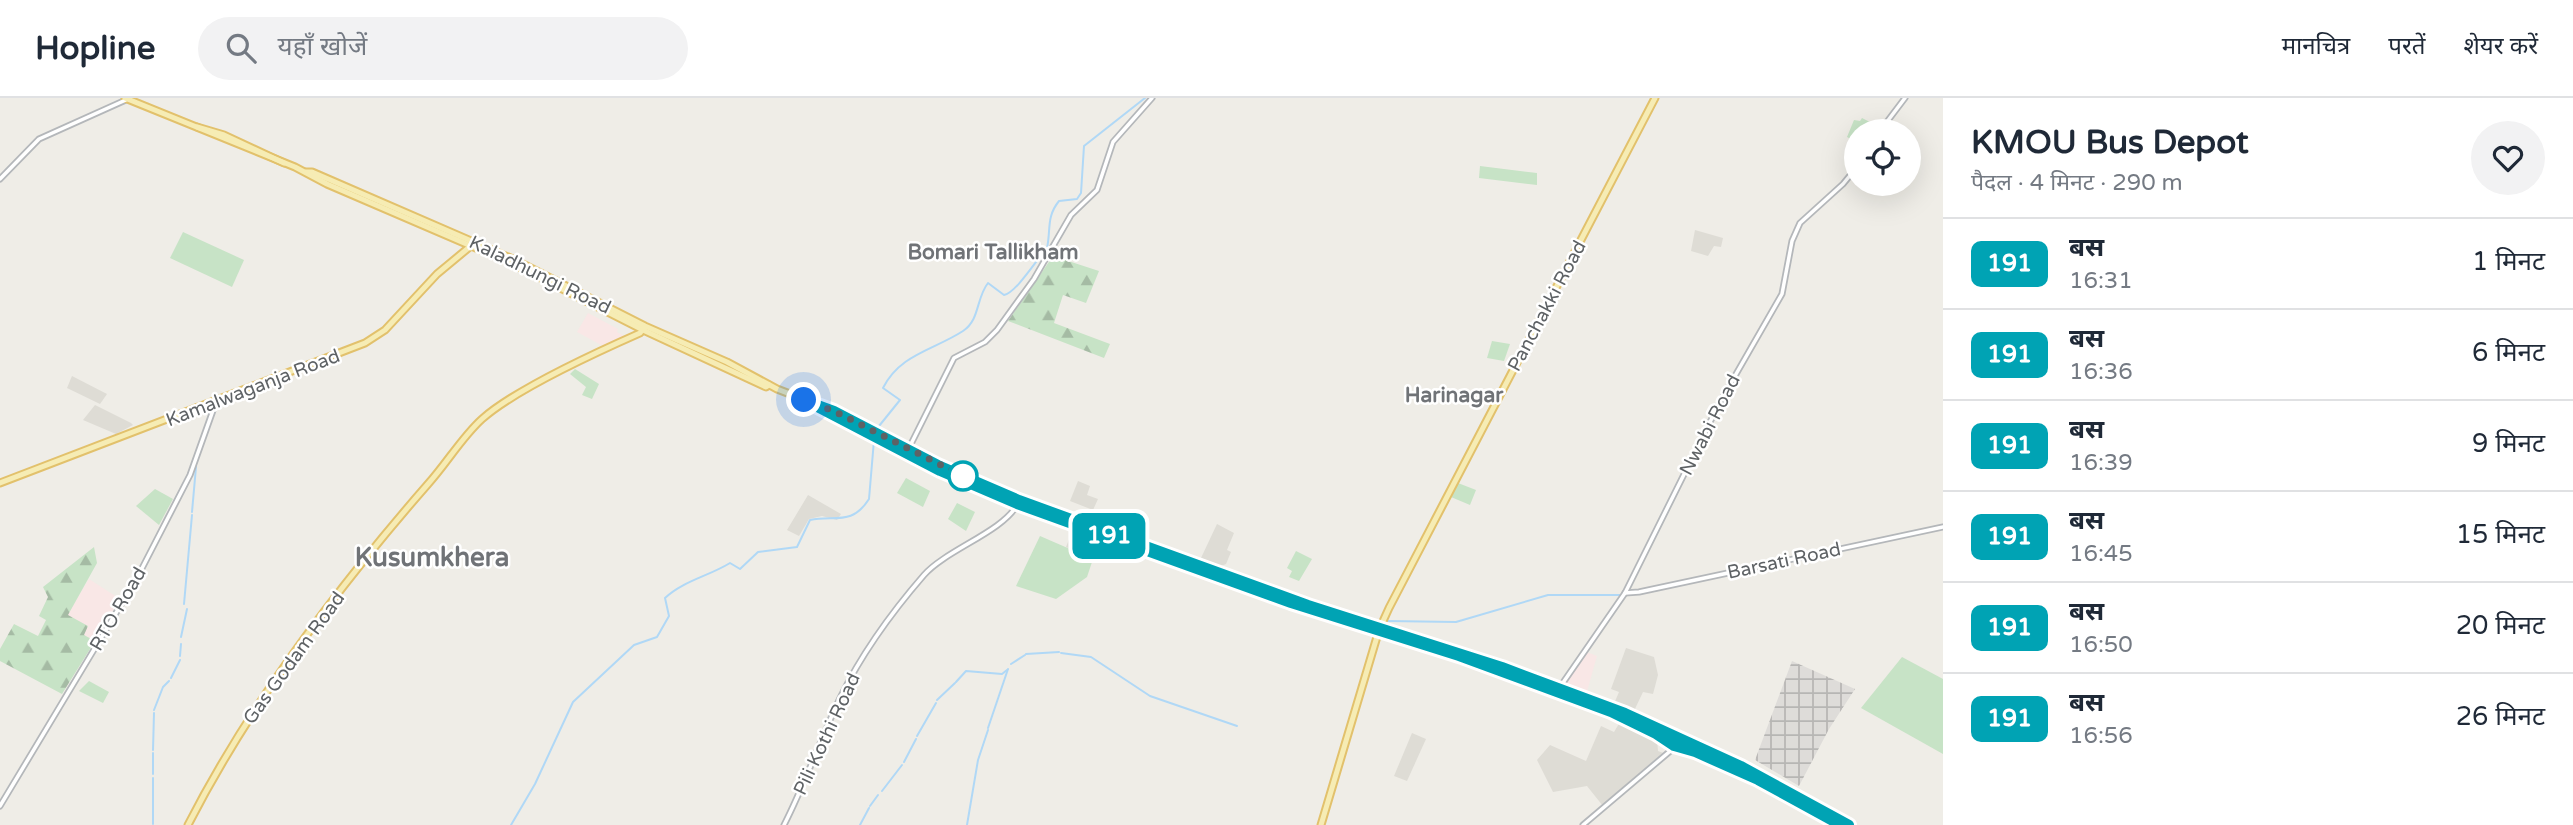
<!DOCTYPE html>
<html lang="hi">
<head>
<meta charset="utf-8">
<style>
	:root { --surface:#fff; --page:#f2f2f3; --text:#1f2937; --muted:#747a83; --line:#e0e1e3 }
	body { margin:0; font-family:"Varela Round","Noto Sans Devanagari",sans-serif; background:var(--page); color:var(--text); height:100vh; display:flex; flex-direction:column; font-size:26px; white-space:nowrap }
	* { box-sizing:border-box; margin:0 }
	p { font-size:23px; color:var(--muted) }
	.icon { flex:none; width:38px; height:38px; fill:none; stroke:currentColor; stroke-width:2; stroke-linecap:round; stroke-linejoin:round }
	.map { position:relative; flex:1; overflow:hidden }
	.drawer { display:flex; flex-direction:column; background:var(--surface); width:630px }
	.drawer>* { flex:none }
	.badge { padding:0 14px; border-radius:10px; font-size:24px; line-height:46px }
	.controls { position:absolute; left:1844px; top:21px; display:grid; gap:14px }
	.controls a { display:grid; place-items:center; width:77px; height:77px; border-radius:50%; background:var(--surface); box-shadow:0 7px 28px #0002; font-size:35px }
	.you { position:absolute; width:35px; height:35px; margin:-18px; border:5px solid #fff; border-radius:50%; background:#1a73e8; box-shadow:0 0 0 10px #1a73e833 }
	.map>.badge { position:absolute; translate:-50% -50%; box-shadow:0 0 0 4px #fff }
	.round { display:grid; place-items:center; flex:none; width:74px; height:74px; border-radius:37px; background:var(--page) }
	.overview { display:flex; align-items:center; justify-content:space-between; height:119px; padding:0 28px }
	h1 { font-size:33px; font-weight:700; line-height:52px }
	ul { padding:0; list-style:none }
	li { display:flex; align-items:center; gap:21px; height:91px; padding:0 28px; border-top:2px solid var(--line) }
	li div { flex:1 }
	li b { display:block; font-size:26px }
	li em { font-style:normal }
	li .badge { min-width:77px; font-weight:700; text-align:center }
	header { display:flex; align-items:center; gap:42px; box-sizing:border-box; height:98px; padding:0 35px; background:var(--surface); border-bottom:2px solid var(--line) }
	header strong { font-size:33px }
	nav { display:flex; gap:38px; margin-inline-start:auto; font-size:24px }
	.search { width:490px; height:63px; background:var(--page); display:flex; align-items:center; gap:18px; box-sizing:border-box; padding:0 24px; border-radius:38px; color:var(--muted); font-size:26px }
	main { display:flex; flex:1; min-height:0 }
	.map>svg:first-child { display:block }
	.industrial { fill:url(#industrial-grid) }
	.education { fill:#dedcd5 }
	.medical { fill:#f9e7e6 }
	.green { fill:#c7e3c6 }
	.forest { fill:url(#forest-firs) }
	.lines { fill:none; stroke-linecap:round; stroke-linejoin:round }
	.stream { stroke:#b0d8f6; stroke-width:2 }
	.minor-casing { stroke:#b4b7ba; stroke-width:7 }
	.major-casing { stroke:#e2c16c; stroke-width:9 }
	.minor { stroke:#fff; stroke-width:3.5 }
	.major { stroke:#f6ecb4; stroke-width:5 }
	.line-casing { stroke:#fff; stroke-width:16 }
	.line { stroke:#00a3b4; stroke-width:10 }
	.walk { stroke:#5e6265; stroke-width:7; stroke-dasharray:0 12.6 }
	.stop-dot { fill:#fff; stroke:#00a3b4; stroke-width:3.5 }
	.labels { text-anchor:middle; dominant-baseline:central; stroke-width:5; stroke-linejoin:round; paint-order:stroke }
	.street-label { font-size:19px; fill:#5e6265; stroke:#fff }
	.neighbourhood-label { font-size:21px; font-weight:bold; fill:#707377; stroke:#fff }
	.district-label { font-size:26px; font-weight:bold; fill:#707377; stroke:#fff }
</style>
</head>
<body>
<header>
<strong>Hopline</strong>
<div class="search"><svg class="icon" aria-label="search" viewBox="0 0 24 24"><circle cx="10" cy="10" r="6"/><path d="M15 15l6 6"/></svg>यहाँ खोजें</div>
<nav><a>मानचित्र</a><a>परतें</a><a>शेयर करें</a></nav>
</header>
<main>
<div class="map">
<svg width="1943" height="727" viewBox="0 0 1943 727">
	<defs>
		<pattern id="industrial-grid" width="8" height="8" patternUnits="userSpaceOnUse" patternTransform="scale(1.75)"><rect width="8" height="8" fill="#dedcd9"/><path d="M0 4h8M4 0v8" fill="none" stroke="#b7b6b4"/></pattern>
		<pattern id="forest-firs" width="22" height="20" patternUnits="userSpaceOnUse" patternTransform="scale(1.75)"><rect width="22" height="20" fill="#c7e3c6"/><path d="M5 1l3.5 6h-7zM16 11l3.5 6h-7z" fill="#a5bba4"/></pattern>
	</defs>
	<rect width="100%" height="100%" fill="#efede7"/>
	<!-- industrial -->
	<path class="industrial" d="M1792 563 1855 591 1829 631 1799 688 1755 662Z"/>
	<!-- education -->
	<g class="education">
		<path d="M1695 132 1723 140 1721 149 1714 148 1708 158 1691 153Z"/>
		<path d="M72 278 107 296 100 306 67 290Z"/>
		<path d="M95 307 131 325 133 327 116 336 83 322Z"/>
		<path d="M1078 383 1090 388 1087 397 1098 401 1093 412 1070 403Z"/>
		<path d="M808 397 841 416 837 422 822 418 809 421 799 438 787 432Z"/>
		<path d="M1217 426 1234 435 1227 452 1231 454 1226 466 1221 468 1201 460Z"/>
		<path d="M1072 434 1093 442 1087 459 1066 449Z"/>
		<path d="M1626 550 1654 559 1658 577 1653 596 1643 594 1633 615 1613 608 1619 594 1611 591Z"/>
		<path d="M1620 624 1657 641 1658 653 1666 656 1603 708 1587 688 1553 694 1537 662 1550 647 1586 663 1601 628 1614 634Z"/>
		<path d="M1412 635 1426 641 1407 683 1394 678Z"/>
	</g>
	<!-- medical -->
	<g class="medical">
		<path d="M588 215 618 231 617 234 626 239 605 249 577 234Z"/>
		<path d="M89 481 120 501 95 543 83 537 67 517Z"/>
		<path d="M1584 553 1597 558 1586 597 1565 587 1566 580Z"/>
	</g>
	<!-- green -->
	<g class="green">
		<path d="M1862 20 1876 27 1872 33H1857V44L1847 39 1854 22 1860 23Z"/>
		<path d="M1480 68 1537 75V87L1479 80Z"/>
		<path d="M183 134 244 162 232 189 170 160Z"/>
		<path d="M1492 243 1510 246 1504 263 1487 260Z"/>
		<path d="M575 271 599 286 592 301 582 297 586 289 570 276Z"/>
		<path d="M906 380 930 393 923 409 897 395Z"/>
		<path d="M1458 385 1476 392 1470 407 1451 399Z"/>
		<path d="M155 391 173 401 159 427 136 408Z"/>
		<path d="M957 405 975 414 966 433 948 421Z"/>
		<path d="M1040 438 1093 461 1087 479 1056 501 1016 488Z"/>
		<path d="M1296 453 1312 461 1299 483 1289 479 1292 473 1287 470Z"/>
		<path d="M1902 559 1943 581V656L1861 610Z"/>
		<path d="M89 583 109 594 103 605 79 593Z"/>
	</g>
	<!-- forest -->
	<g class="forest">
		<path d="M1053 158 1099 173 1086 205 1063 197 1054 225 1110 246 1104 260 1008 223Z"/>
		<path d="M94 449 97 465 68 517 88 528 84 537 95 543 62 596 0 563V551L14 526 38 538 46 522 39 518 48 499 43 489Z"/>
	</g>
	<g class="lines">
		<!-- stream -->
		<g class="stream">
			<path d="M875 333 900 302 883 290C900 256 934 252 963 233 980 222 976 200 988 185L1004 197C1016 195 1037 161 1047 150 1051 132 1046 119 1059 103L1077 101 1081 95 1084 48 1145 0"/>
			<path d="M192 414 196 369"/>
			<path d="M184 506 192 417"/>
			<path d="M1387 523 1456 524 1548 497H1620"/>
			<path d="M181 539 187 511"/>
			<path d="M1061 555 1091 559 1150 598 1237 628"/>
			<path d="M1026 556 1059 554"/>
			<path d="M180 558 181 546"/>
			<path d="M1011 566 1025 557"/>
			<path d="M171 580 180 562"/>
			<path d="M956 584 966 573 1002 576 1007 572"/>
			<path d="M937 602 955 585"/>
			<path d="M154 612 163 589 169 583"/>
			<path d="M988 630 1008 571"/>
			<path d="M917 638 936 605"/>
			<path d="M153 652 154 615"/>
			<path d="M153 655V676"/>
			<path d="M904 664 916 641"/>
			<path d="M153 680V726"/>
			<path d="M882 693 902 667"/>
			<path d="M870 708 878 697"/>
			<path d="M511 727 535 686 573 604 634 547 657 539 669 518 665 500C683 483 709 478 730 465L740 471 758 454 797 449 810 422C835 417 852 428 869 401L874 342"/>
			<path d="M860 727 869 710"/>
			<path d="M967 727 978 662 988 632"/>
		</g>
		<!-- minor casing -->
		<g class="minor-casing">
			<g id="minor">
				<path d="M1880 33 1905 0"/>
				<path d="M0 81 39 41 128 1"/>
				<path d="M908 352 954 260 985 244 997 232 1034 181 1071 117 1097 92 1113 44 1152 0"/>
				<path d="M1625 495 1639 494 1943 429"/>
				<path d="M1560 589 1625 495 1720 304 1782 196 1792 143 1800 125 1843 86 1857 69"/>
				<path d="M0 708 137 480 190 377 216 304"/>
				<path d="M784 727C805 686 820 642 840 600 862 555 891 515 924 477 946 452 1002 434 1017 407"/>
				<path d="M1583 727 1675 649"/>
			</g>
		</g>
		<!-- major casing -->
		<g class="major-casing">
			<g id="major">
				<path d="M125 0 295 69 327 86 513 166 643 232 766 289 769 287"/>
				<path d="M197 29 224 37 284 65"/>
				<path d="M306 74H312L515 162 645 228 727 264 777 291 834 313 975 384 1308 507 1381 528 1594 603 1741 668 1849 727"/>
				<path d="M804 302 940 372 1017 406 1297 507 1428 548"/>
				<path d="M0 385 365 245 385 232 437 176 472 147"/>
				<path d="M1477 565 1611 614 1656 636 1673 648 1695 654 1758 682 1841 727"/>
				<path d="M188 727C251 604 338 489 428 386 447 365 462 339 482 321 517 290 597 254 640 235L644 230"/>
				<path d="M1321 727 1379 532 1389 510 1655 0"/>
			</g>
		</g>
		<!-- minor -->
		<use href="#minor" class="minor"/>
		<!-- major -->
		<use href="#major" class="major"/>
	</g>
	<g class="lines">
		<!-- line casing -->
		<g class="line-casing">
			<path id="line" d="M1840 727 1758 682 1695 654 1674 648 1656 636 1611 614 1459 558 1291 505 1017 406 940 373 804 302 834 313 938 367 1019 402 1308 507 1502 569 1625 615 1741 668 1849 727"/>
		</g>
		<!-- line -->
		<use href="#line" class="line"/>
		<!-- walk -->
		<path class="walk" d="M804 302 834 313 963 378"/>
	</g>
	<!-- markers -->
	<circle class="stop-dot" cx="963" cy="378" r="14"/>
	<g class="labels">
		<!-- street labels -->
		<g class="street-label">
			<text transform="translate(540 177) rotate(26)">Kaladhungi Road</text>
			<text transform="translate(1547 208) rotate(-62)">Panchakki Road</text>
			<text transform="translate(253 290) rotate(-21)">Kamalwaganja Road</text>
			<text transform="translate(1710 327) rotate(-63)">Nwabi Road</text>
			<text transform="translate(1784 463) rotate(-12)">Barsati Road</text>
			<text transform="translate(118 511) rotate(-60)">RTO Road</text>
			<text transform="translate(294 560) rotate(-54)">Gas Godam Road</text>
			<text transform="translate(827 636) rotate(-65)">Pili Kothi Road</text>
		</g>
		<!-- neighbourhood labels -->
		<g class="neighbourhood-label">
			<text x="993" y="154">Bomari Tallikham</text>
			<text x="1454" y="297">Harinagar</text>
		</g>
		<!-- district labels -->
		<g class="district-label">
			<text x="432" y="459">Kusumkhera</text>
		</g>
	</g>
</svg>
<div class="controls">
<a><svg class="icon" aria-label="locate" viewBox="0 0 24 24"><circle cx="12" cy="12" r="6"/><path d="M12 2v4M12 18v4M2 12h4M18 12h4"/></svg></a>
</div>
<div class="you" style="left:804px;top:302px"></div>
<b class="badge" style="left:1109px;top:438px;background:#00a3b4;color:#fff">191</b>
</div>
<section class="drawer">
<div class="overview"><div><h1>KMOU Bus Depot</h1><p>पैदल · 4 मिनट · 290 m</p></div><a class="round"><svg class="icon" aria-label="heart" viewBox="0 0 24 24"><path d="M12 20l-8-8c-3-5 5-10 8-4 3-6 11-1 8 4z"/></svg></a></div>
<ul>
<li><span class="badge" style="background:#00a3b4;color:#fff">191</span><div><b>बस</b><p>16:31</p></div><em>1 मिनट</em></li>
<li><span class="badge" style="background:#00a3b4;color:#fff">191</span><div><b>बस</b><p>16:36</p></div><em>6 मिनट</em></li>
<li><span class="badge" style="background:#00a3b4;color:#fff">191</span><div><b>बस</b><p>16:39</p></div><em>9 मिनट</em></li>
<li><span class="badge" style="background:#00a3b4;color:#fff">191</span><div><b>बस</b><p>16:45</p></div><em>15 मिनट</em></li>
<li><span class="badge" style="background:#00a3b4;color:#fff">191</span><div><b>बस</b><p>16:50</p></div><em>20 मिनट</em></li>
<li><span class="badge" style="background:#00a3b4;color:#fff">191</span><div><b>बस</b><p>16:56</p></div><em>26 मिनट</em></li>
</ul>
</section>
</main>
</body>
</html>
